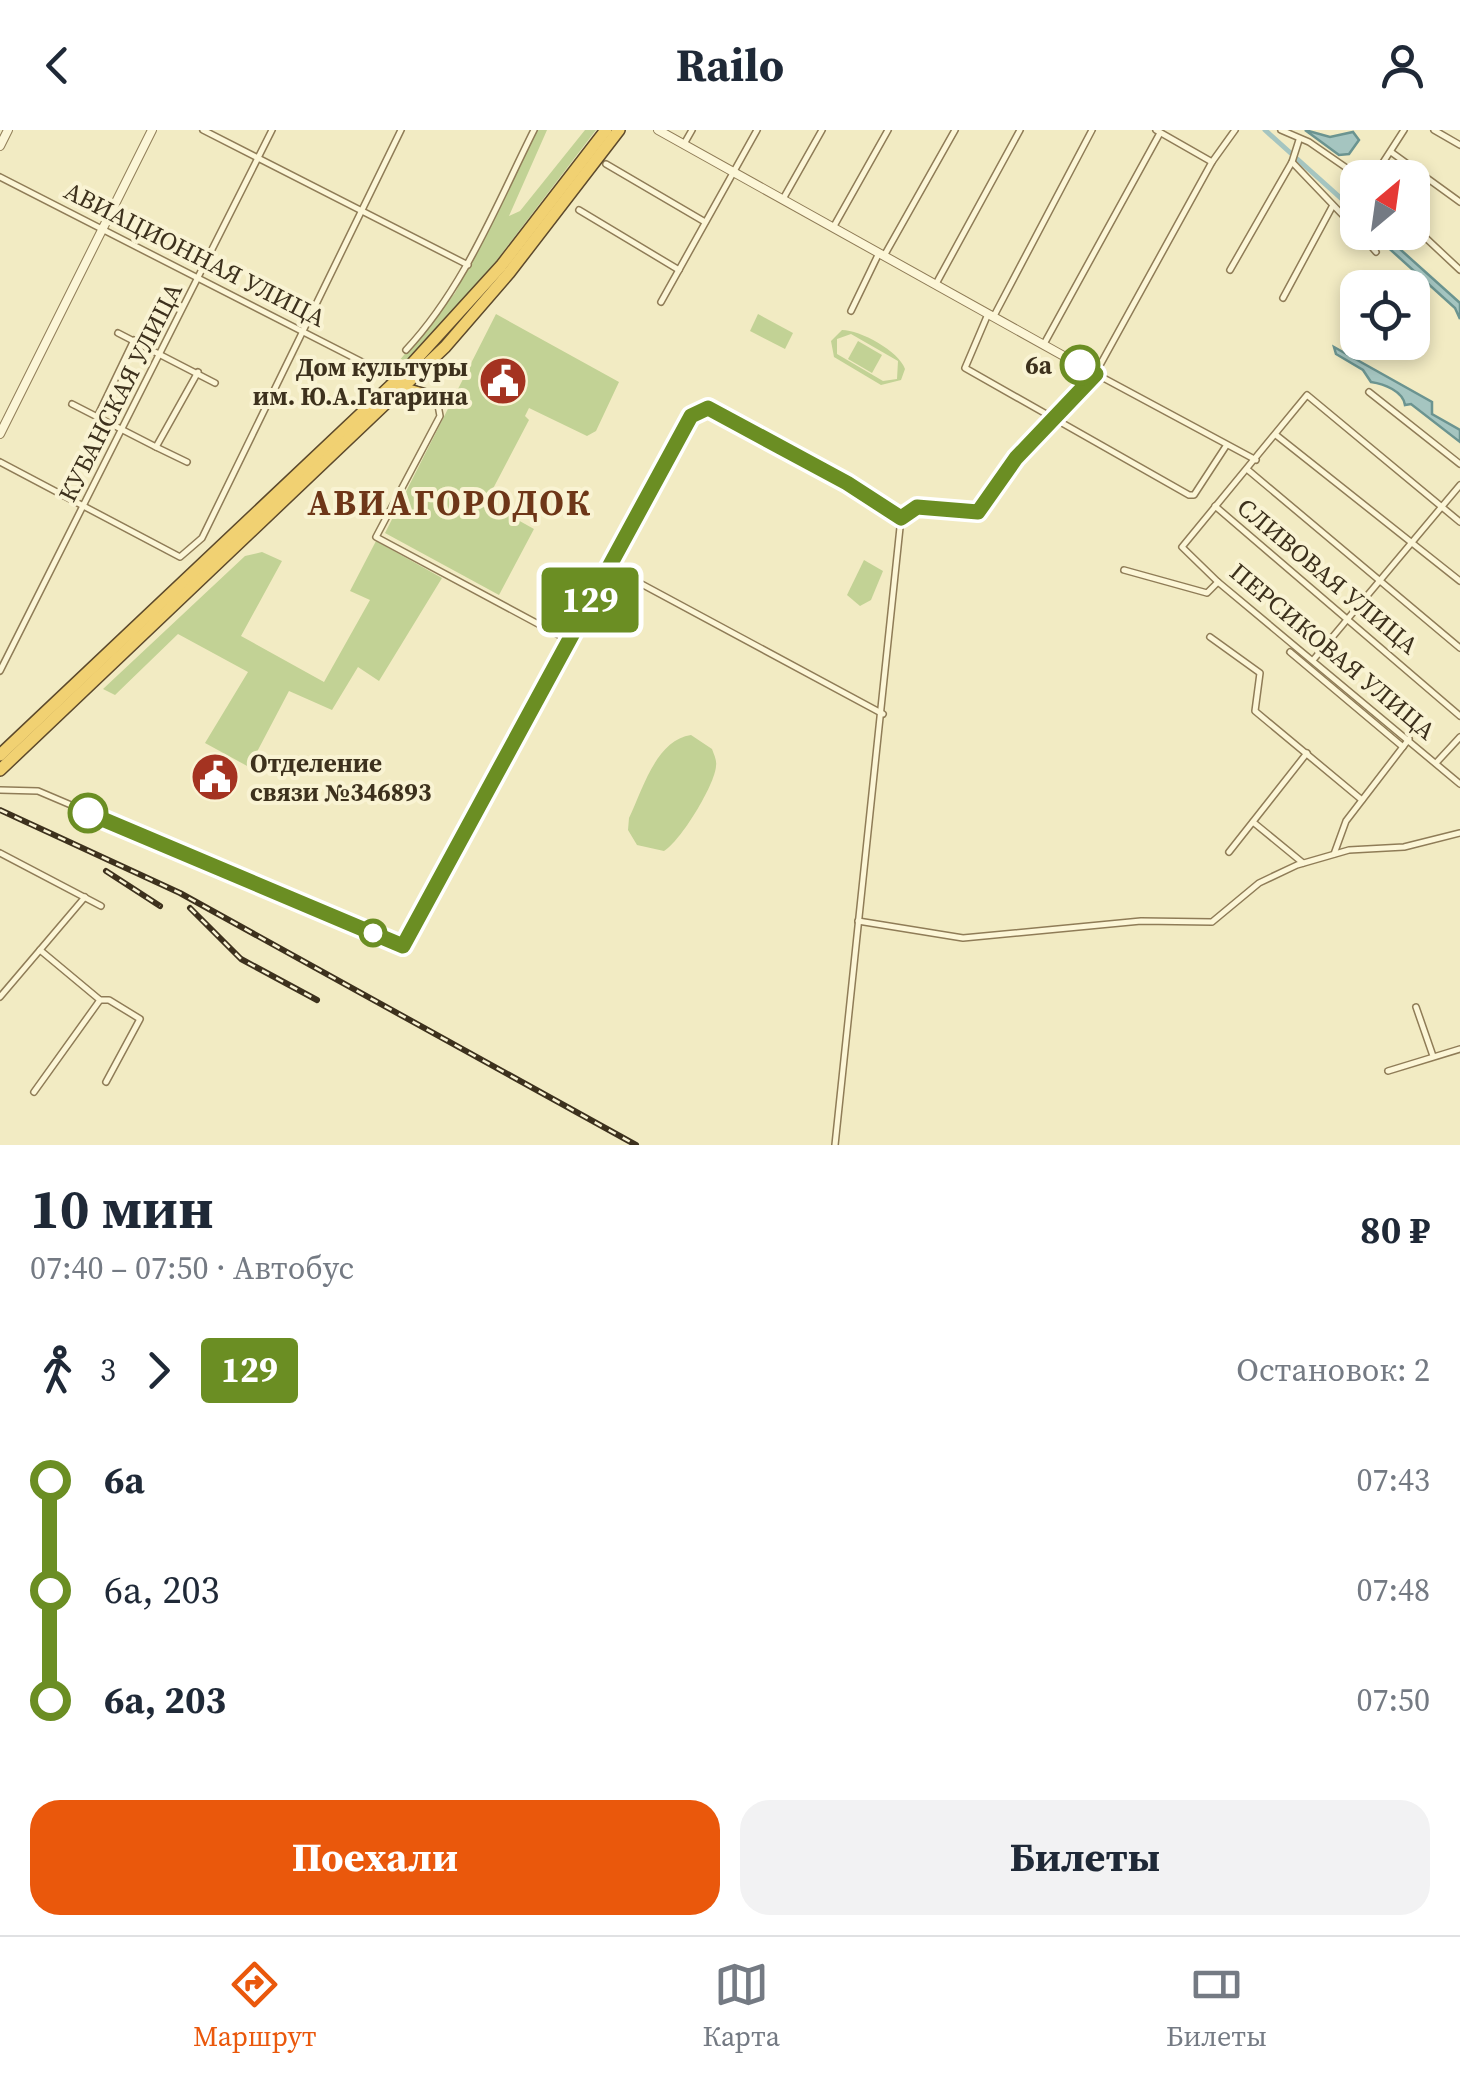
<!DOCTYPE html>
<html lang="ru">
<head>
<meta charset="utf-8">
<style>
	:root { --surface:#fff; --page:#f2f2f3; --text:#1f2937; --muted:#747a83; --line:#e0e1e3; --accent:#ea580c }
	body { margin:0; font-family:"Source Serif 4",serif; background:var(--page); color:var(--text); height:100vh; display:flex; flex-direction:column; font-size:38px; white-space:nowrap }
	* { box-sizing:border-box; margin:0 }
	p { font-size:32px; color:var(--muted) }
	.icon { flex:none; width:55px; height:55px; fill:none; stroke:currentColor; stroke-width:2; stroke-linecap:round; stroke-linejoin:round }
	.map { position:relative; height:1015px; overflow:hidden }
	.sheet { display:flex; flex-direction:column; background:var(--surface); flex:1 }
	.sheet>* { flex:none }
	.badge { padding:0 20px; border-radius:8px; font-size:35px; line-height:65px }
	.needle { width:65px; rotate:29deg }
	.fabs { position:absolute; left:1340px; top:30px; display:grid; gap:20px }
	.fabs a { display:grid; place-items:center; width:90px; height:90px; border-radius:20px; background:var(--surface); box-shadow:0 5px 15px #0003; font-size:50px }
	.map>.badge { position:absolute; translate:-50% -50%; box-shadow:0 0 0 5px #fff }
	.legs { display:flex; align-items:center; gap:15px; height:110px; padding:0 30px; font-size:32px }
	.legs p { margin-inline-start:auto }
	.head { display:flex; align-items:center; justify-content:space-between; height:170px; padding:0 30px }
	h1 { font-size:55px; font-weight:700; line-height:75px }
	.primary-button { display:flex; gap:20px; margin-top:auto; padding:20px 30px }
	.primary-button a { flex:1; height:115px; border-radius:30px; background:var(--accent); color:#fff; font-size:40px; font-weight:700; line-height:115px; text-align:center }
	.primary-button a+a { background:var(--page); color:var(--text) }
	ul { padding:0 30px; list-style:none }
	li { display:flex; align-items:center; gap:35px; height:110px; font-size:38px }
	li i { display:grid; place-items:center; width:15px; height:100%; margin:0 12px; background:currentColor }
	li i::after { content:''; width:25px; height:25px; margin:-12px; border:8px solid; border-radius:50%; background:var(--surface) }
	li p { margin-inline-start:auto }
	li:first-child i { background:linear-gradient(#0000 50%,currentColor 0) }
	li:last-child i { background:linear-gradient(currentColor 50%,#0000 0) }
	header { display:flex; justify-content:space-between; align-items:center; height:130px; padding:0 30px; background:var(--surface); font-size:45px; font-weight:700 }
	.dock { display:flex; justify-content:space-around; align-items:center; height:140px; border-top:2px solid var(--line); background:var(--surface); font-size:28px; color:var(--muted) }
	.dock a { display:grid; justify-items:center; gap:5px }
	.dock .selected { color:var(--accent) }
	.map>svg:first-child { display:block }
	.green { fill:#c2d295; fill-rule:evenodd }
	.water { fill:#a5c5c0; stroke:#6b9490; stroke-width:2.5 }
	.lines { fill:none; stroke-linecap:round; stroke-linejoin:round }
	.canal { stroke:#a5c5c0; stroke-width:5 }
	.minor-casing { stroke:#8f7c57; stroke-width:8 }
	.tertiary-casing { stroke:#8f7c57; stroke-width:10 }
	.trunk-casing { stroke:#5c492c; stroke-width:14 }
	.minor { stroke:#fcf6d7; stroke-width:5 }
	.tertiary { stroke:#fcf6d7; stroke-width:8 }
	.trunk { stroke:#f1d172; stroke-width:11 }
	.rail-casing { stroke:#3d311d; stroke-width:6 }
	.rail { stroke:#f9f3d3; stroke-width:2.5; stroke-dasharray:8; stroke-linecap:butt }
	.line-1-casing { stroke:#fff; stroke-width:22 }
	.line-1 { stroke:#6b8e23; stroke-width:15 }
	.stop-1-dot { fill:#fff; stroke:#6b8e23; stroke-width:5 }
	.labels { text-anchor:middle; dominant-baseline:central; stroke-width:8; stroke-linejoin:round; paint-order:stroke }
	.street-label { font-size:25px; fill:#3d311d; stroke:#f9f3d3 }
	.stop-label { font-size:25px; font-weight:bold; fill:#3d311d; stroke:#f9f3d3; text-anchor:end }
	.poi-label { font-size:25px; font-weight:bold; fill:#3d311d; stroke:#f9f3d3; text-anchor:end }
	.district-label { font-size:35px; font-weight:bold; letter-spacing:2.5px; fill:#6e3618; stroke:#f9f3d3 }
</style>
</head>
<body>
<header><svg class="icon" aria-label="back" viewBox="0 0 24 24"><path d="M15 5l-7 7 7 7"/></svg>Railo<svg class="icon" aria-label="person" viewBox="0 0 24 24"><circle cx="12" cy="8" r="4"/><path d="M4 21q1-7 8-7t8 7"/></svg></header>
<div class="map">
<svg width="1460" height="1015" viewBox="0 0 1460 1015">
	<rect width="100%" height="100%" fill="#f2ebc3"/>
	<!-- green -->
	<g class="green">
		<path d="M537 0H547L509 86 520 81 585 0H596L493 135 406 232 399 231 455 163Z"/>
		<path d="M496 184 619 252 596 301 587 306 529 278 525 286 529 290 486 372 534 399 499 465 385 403Z"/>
		<path d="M758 184 793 203 785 219 750 201Z"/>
		<path d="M842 200C860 200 899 221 905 239L901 250 881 255 834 227 831 211ZM851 204 898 231 897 249 883 251 837 224V209Z"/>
		<path d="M858 211 882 225 872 243 848 229Z"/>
		<path d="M376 411 442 448 379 551 358 537 332 580 289 561 249 637 205 613 248 542 178 504 115 565 103 559 245 426 262 422 282 431 241 506 324 552 370 470 350 461Z"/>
		<path d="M864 430 883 441 871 470 860 476 847 465Z"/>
		<path d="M691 605 712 619C714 625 717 630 716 636 715 655 680 712 664 721L637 715 628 700 629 688C643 659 656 610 691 605Z"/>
	</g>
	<!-- water -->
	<g class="water">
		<path d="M1305 0 1330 7 1353 2 1359 10 1349 24 1339 25Z"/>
		<path d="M1372 103H1382L1460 173V189L1455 178Z"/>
		<path d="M1334 217 1432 272V284L1460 300V312L1411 274 1405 275C1403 261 1384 254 1371 252L1363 240 1336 224Z"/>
	</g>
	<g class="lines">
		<!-- canal -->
		<path class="canal" d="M1265 0 1344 71"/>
		<!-- minor casing -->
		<g class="minor-casing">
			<g id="minor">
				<path d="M203 0 468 135"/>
				<path d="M1156 0 1212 32"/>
				<path d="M1281 0 1309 12 1361 48"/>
				<path d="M1434 0 1460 15"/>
				<path d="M684 14 692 0"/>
				<path d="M1391 22 1460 72"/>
				<path d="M1292 32 1358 101"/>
				<path d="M606 34 705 92"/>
				<path d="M0 47 370 236"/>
				<path d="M1373 48 1404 0"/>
				<path d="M783 69 822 0"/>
				<path d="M579 80 679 140"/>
				<path d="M1412 95 1460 140"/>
				<path d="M834 96 888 0"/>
				<path d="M1359 102 1376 122"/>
				<path d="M884 126 955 0"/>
				<path d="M1230 140 1292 32 1299 10"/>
				<path d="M937 152 1020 0"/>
				<path d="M1283 168 1332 77"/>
				<path d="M661 172 757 0"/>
				<path d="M851 181 879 123"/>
				<path d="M988 184 965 238 1189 365H1194L1226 316"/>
				<path d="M995 184 1092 0"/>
				<path d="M118 203 215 253"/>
				<path d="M1044 214 1160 3"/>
				<path d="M406 220C464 158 496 76 534 0"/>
				<path d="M1096 244 1256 330"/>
				<path d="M1369 262 1460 334"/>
				<path d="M431 268 438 275 440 286 376 407 568 510 691 286 708 278 847 353 901 388 835 1015"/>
				<path d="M72 274 156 317 198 242"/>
				<path d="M97 287 134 210"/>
				<path d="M1276 305 1460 451"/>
				<path d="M156 317 187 332"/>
				<path d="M0 332 180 427 202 408 401 0"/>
				<path d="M1248 340 1460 518"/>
				<path d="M1215 376 1460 586"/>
				<path d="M901 388 917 377 978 382 1017 328 1089 255 1212 32 1235 0"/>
				<path d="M1460 392 1307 265 1182 417 1218 452 1460 654"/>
				<path d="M608 436 883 584"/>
				<path d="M1124 440 1207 463 1218 452"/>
				<path d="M1210 507 1260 543 1255 581 1362 670"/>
				<path d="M1290 522 1403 617"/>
				<path d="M1314 529 1460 355"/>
				<path d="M0 541 272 0"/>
				<path d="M1436 633 1460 607"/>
				<path d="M0 660 38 661 403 816 568 511"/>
				<path d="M1253 692 1303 733"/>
				<path d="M1229 722 1307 623"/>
				<path d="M0 723 101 776"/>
				<path d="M1334 724 1346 691 1409 609"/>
				<path d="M858 791 963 808 1141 791 1212 792 1259 753 1297 735 1349 720 1404 717 1460 703"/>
				<path d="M40 820 100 870H109L140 889 106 952"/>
				<path d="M0 867 85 767"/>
				<path d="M1416 877 1433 926"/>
				<path d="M1388 941 1460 919"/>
				<path d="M34 962 100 870"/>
			</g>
		</g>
		<!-- tertiary casing -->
		<g class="tertiary-casing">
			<g id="tertiary">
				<path d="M658 0 1096 244"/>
				<path d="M0 16 8 0"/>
				<path d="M0 304 152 0"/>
			</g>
		</g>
		<!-- trunk casing -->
		<g class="trunk-casing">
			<g id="trunk">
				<path d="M372 237 389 244 404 237"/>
				<path d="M400 267 412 261 429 266"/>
				<path d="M0 625 400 247 501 136 606 0"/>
				<path d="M0 640 445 217 509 143 619 0"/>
			</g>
		</g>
		<!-- minor -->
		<use href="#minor" class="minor"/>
		<!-- tertiary -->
		<use href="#tertiary" class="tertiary"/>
		<!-- trunk -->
		<use href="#trunk" class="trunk"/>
		<!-- rail casing -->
		<g class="rail-casing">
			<g id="rail">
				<path d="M0 680 180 763 636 1015"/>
				<path d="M106 741 160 776"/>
				<path d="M190 778 241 829 317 870"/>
			</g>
		</g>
		<!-- rail -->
		<use href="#rail" class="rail"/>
	</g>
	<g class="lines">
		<!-- line-1 casing -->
		<g class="line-1-casing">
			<path id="line-1" d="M88 683 403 816 691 286 708 278 847 353 901 388 917 377 978 382 1016 328 1096 244 1080 235"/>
		</g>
		<!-- line-1 -->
		<use href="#line-1" class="line-1"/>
	</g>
	<!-- icons -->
	<defs>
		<g id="civic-disc" transform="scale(2.5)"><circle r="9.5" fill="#a43321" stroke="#f9f3d3"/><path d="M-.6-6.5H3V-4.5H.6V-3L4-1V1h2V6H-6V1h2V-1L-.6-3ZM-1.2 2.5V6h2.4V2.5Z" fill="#fff"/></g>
	</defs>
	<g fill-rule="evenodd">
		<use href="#civic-disc" x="503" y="251"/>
		<use href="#civic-disc" x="215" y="647"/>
	</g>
	<!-- markers -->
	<g class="stop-1-dot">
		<circle cx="1080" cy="235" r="18"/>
		<circle cx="88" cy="683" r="18"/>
		<circle cx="373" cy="803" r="12"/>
	</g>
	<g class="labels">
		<!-- street labels -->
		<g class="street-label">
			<text transform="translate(195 124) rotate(27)">АВИАЦИОННАЯ УЛИЦА</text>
			<text transform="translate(120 262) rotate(-63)">КУБАНСКАЯ УЛИЦА</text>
			<text transform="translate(1328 446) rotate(40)">СЛИВОВАЯ УЛИЦА</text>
			<text transform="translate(1333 521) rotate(40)">ПЕРСИКОВАЯ УЛИЦА</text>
		</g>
		<!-- stop labels -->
		<g class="stop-label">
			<text x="1052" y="235">6а</text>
		</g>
		<!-- poi labels -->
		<g class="poi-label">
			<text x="468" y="237">Дом культуры<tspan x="468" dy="29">им. Ю.А.Гагарина</tspan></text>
			<text x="250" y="633" text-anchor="start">Отделение<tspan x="250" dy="29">связи №346893</tspan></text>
		</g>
		<!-- district labels -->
		<g class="district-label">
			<text x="450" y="373">АВИАГОРОДОК</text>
		</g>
	</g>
</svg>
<div class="fabs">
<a><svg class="needle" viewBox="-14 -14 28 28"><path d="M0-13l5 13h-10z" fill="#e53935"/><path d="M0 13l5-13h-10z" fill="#747a83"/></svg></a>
<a><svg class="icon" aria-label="locate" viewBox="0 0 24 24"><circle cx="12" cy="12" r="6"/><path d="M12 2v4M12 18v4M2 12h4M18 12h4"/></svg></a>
</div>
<b class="badge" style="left:590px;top:470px;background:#6b8e23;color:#fff">129</b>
</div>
<section class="sheet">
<div class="head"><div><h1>10 мин</h1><p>07:40 – 07:50 · Автобус</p></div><b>80 ₽</b></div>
<div class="legs"><svg class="icon" aria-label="walk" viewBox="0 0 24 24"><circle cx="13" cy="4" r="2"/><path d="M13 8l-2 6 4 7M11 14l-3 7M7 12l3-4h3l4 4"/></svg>3<svg class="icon" aria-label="forward" viewBox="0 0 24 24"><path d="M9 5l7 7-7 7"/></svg><b class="badge" style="background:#6b8e23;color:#fff">129</b><p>Остановок: 2</p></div>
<ul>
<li><i style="color:#6b8e23"></i><b>6а</b><p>07:43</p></li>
<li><i style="color:#6b8e23"></i><span>6а, 203</span><p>07:48</p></li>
<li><i style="color:#6b8e23"></i><b>6a, 203</b><p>07:50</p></li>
</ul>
<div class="primary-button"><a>Поехали</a><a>Билеты</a></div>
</section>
<nav class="dock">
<a class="selected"><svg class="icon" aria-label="directions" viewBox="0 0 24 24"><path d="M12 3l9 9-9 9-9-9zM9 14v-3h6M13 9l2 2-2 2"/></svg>Маршрут</a>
<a><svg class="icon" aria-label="map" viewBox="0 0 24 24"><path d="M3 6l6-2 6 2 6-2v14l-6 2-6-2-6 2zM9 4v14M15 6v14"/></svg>Карта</a>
<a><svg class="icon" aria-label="tickets" viewBox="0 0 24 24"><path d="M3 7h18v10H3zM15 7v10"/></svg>Билеты</a>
</nav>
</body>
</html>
